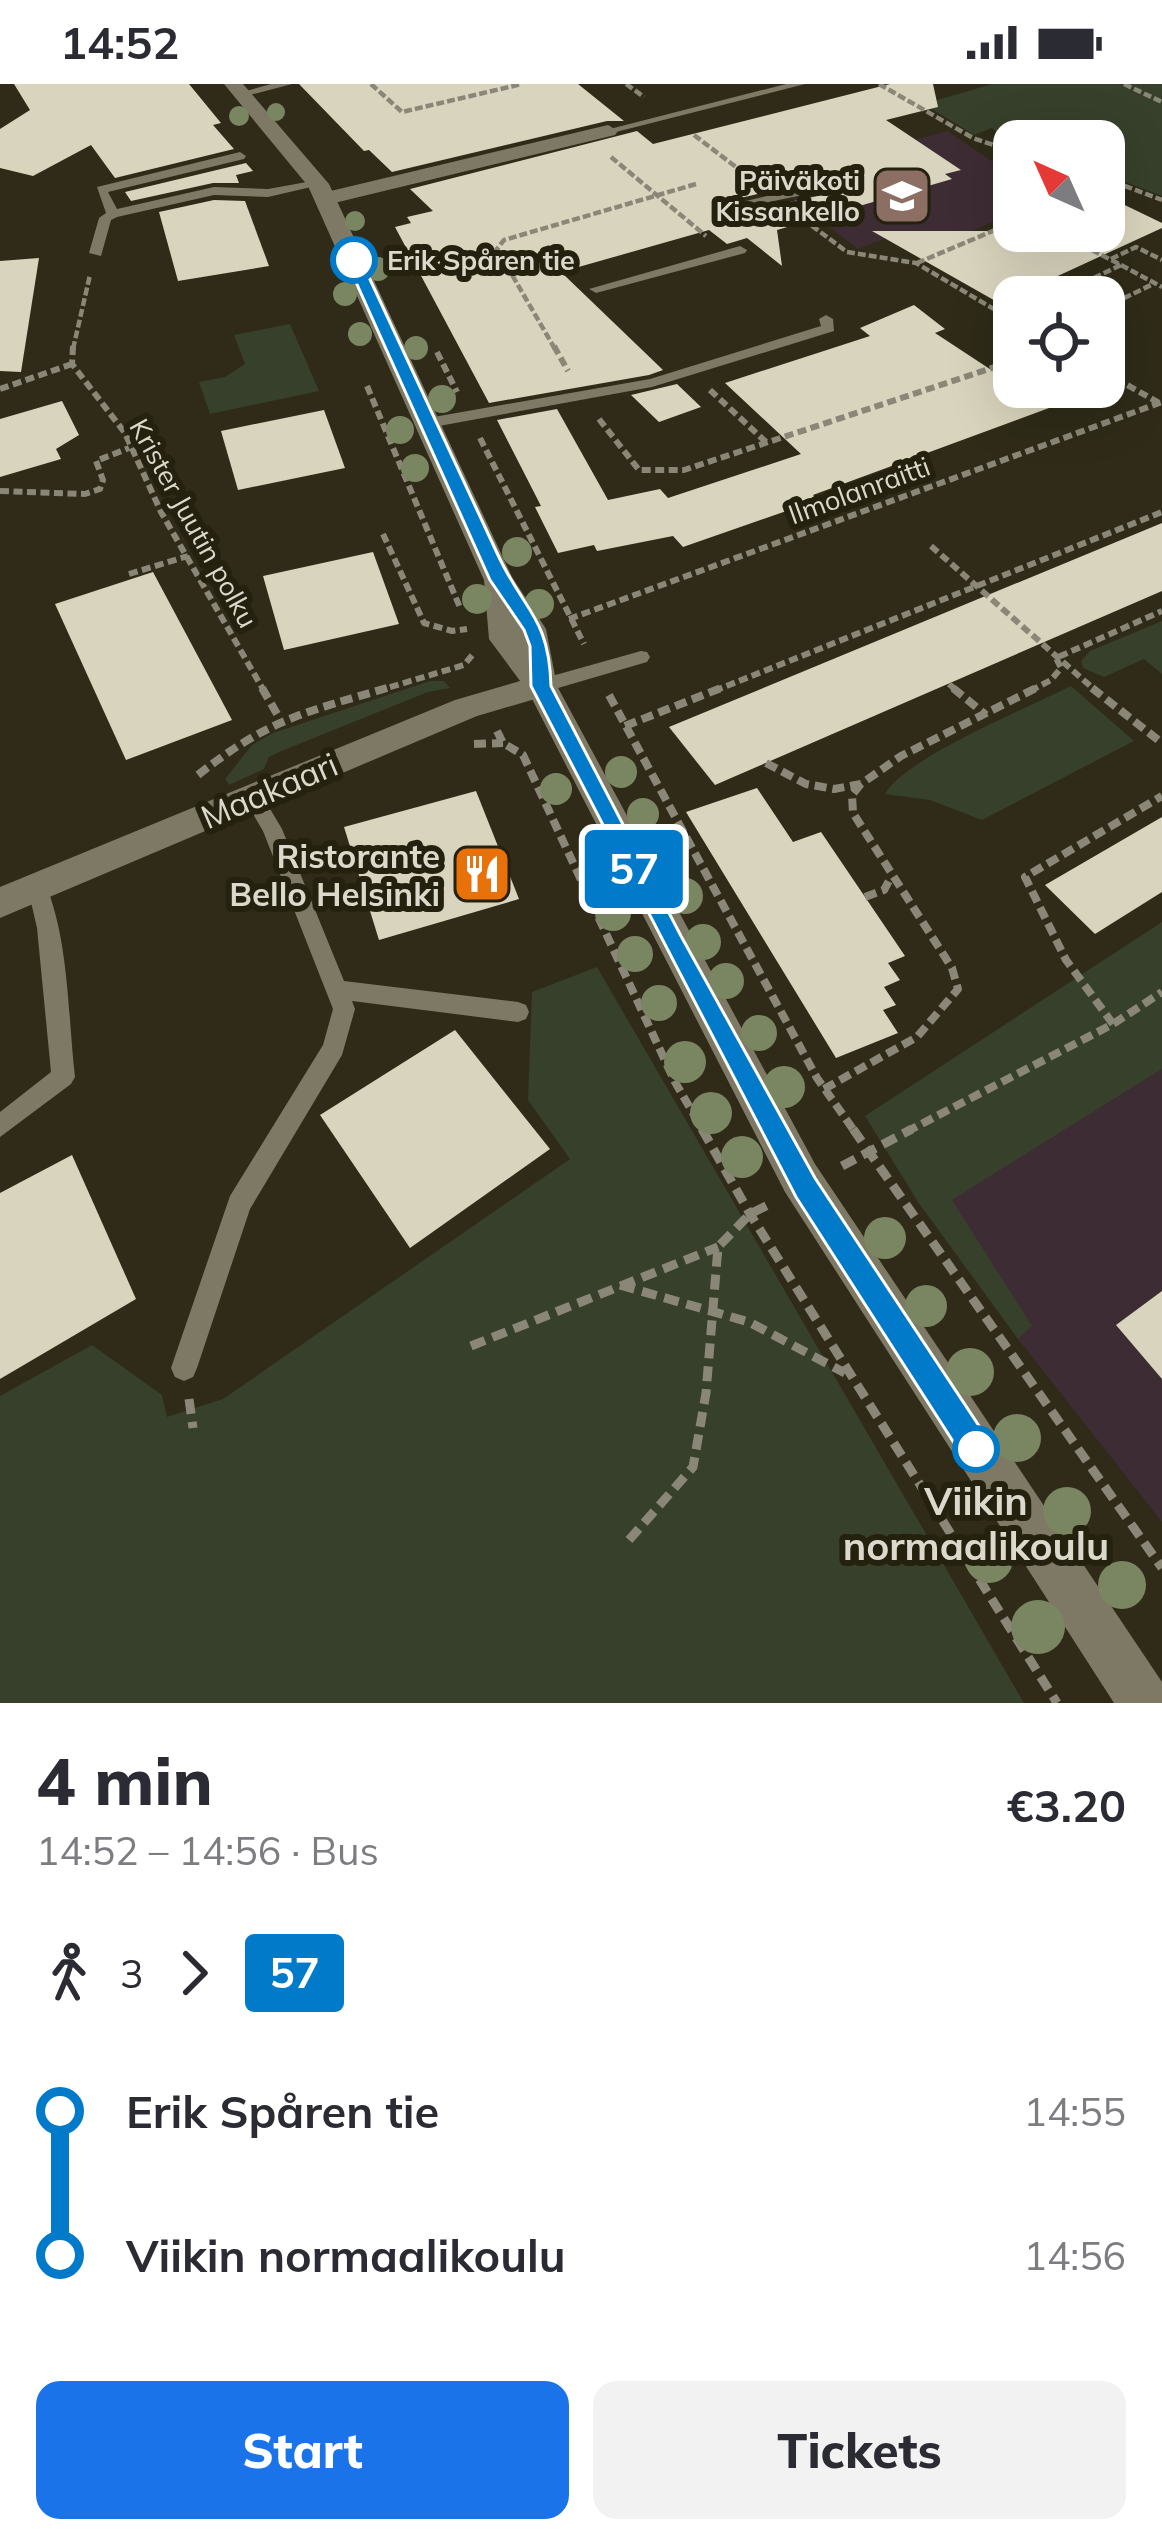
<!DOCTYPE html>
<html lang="en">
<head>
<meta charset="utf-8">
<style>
	:root { --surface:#fff; --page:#f2f2f3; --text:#2b2b33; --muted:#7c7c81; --accent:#1a73e8 }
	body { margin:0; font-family:Mulish,sans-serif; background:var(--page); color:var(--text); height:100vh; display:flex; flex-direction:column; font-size:45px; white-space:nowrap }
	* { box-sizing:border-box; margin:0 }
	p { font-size:39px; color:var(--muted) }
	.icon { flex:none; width:66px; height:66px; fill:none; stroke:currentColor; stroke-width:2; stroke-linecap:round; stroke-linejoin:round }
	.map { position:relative; height:1619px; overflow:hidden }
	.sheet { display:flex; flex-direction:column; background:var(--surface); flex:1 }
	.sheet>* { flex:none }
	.badge { padding:0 24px; border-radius:9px; font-size:42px; line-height:78px }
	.needle { width:78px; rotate:315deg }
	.fabs { position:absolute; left:993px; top:36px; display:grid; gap:24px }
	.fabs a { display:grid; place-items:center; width:132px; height:132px; border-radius:24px; background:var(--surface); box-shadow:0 12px 48px #0002; font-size:60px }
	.map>.badge { position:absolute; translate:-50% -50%; box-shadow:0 0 0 6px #fff }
	.legs { display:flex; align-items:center; gap:18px; height:132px; padding:0 36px; font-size:39px }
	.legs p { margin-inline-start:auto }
	.headline { display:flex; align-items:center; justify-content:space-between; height:204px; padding:0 36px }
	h1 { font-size:66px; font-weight:800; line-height:90px }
	.primary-button { display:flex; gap:24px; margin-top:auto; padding:24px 36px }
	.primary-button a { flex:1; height:138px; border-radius:24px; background:var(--accent); color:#fff; font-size:48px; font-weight:800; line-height:138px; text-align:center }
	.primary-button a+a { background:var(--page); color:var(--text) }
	ul { padding:0 36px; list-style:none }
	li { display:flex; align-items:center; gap:42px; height:144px; font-size:45px }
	li i { display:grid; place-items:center; width:18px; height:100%; margin:0 15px; background:currentColor }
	li i::after { content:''; width:30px; height:30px; margin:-15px; border:9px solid; border-radius:50%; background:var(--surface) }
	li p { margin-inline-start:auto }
	li:first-child i { background:linear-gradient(#0000 50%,currentColor 0) }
	li:last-child i { background:linear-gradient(currentColor 50%,#0000 0) }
	.status { display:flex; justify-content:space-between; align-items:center; height:84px; padding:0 60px; background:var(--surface); direction:ltr }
	.status svg { height:33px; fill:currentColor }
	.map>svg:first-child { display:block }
	.education { fill:#3e2c35 }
	.green { fill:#36402b }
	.building { fill:#d9d4bd; fill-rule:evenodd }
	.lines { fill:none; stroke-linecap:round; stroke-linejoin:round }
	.path-far3 { stroke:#8a8778; stroke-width:4.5; stroke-dasharray:8 3; stroke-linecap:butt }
	.path-far2 { stroke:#8a8778; stroke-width:6; stroke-dasharray:9 4.5; stroke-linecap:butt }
	.path-far1 { stroke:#8a8778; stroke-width:8; stroke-dasharray:12 6; stroke-linecap:butt }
	.path { stroke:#8a8778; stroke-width:9; stroke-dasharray:15 8; stroke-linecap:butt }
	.lane { fill:#7e7964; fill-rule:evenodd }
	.street { fill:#7e7964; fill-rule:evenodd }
	.secondary { fill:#7e7964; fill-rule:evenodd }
	.tree { fill:#7a8661 }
	.line-1 { fill:#007ac9; stroke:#fff; stroke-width:3 }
	.stop-1-dot { fill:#fff; stroke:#007ac9; stroke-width:6 }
	.labels { text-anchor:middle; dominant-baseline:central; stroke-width:12; stroke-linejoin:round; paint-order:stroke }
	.far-poi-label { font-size:27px; font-weight:bold; fill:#dbd8cc; stroke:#25210f; text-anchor:end }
	.far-stop-label { font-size:27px; font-weight:bold; fill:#dbd8cc; stroke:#25210f; text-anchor:start }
	.far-street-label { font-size:27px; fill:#dbd8cc; stroke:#25210f }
	.street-label { font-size:33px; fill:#dbd8cc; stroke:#25210f }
	.poi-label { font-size:33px; font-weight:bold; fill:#dbd8cc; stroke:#25210f; text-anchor:end }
	.near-stop-label { font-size:39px; font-weight:bold; fill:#dbd8cc; stroke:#25210f }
</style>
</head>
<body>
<div class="status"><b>14:52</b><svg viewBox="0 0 49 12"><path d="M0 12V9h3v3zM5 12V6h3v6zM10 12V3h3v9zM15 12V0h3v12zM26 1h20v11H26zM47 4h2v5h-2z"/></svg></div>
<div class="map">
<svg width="1162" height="1619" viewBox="0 0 1162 1619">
	<rect width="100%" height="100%" fill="#2f2b18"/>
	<!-- education -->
	<g class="education">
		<path d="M947 47 1014 92V129L914 171 886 154 858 165 781 105 763 97Z"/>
		<path d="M1162 985V1438L1018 1255 1031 1243 951 1116Z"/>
	</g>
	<!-- green -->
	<g class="green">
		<path d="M992 0H1162V112L1104 90V57H1014V63L992 44 974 51 924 20Z"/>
		<path d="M290 240 319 307 210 330 199 298 225 293 245 280 234 251Z"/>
		<path d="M1162 537V590L1144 575 1104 593 1083 584 1081 577 1090 567Z"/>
		<path d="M430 597H444L450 604 428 608 279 668 269 673 264 685 229 701 225 695 252 661 273 649Z"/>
		<path d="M1071 602 1134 657 982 736 930 716 885 710C906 673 1028 624 1071 602Z"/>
		<path d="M1162 838V985L952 1116 1032 1242 1018 1255 918 1118 865 1032Z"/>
		<path d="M597 883 1024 1619H0V1312L92 1261 162 1311 167 1333 223 1315 570 1075 528 1016 532 908Z"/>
	</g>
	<!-- building -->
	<g class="building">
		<path d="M14 0H189L221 39 213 41 234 65 115 94 91 61 33 92 0 84V45L30 26Z"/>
		<path d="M299 0H578L624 37H607L392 88 369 66 364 67Z"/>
		<path d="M890 0H933L938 23 886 36 961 86 945 90 952 95 777 146 782 182 747 154 727 160 709 146 561 188 663 286 649 291 489 319 395 143 411 139 407 133 433 127 410 105 637 47 653 60ZM826 94 837 101 832 109 727 131 716 124 719 119Z"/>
		<path d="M246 79 253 87 236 91 239 99H213L131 117 125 108Z"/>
		<path d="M1104 111 1162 139V144L999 219 872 147H1104Z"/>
		<path d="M214 116 245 117 269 182 178 197 159 128Z"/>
		<path d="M39 174 21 288 0 287V177Z"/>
		<path d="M914 221 945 245 935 249 1049 324 813 411 818 416 683 463 673 452 597 467 594 461 558 469 535 423 541 422 497 336 557 325 608 416 660 405 668 414 801 370 725 299 870 252 860 244Z"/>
		<path d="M677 300 701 323 659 338 631 311Z"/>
		<path d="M62 317 79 351 56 365 61 375 0 393V335Z"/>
		<path d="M324 326 345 384 238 406 221 347Z"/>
		<path d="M1162 439V507L715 701 669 643Z"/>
		<path d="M373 468 399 540 284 566 263 492Z"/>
		<path d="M153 488 232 636 126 676 55 520Z"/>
		<path d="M757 704 793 758 821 748 905 872 888 879 900 896 884 903 896 921 883 926 898 949 836 974 686 728Z"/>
		<path d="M476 707 519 815 379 856 344 743Z"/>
		<path d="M1162 733V808L1095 850 1045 801Z"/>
		<path d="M455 946 550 1065 410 1164 320 1031Z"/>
		<path d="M72 1071 136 1215 0 1295V1109Z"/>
		<path d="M1162 1207V1295L1116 1241Z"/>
	</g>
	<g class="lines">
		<!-- path-far3 -->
		<g class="path-far3">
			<path d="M371 0 402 28 522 0"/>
			<path d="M626 0 644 13"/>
			<path d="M879 0 973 54 1014 68"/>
			<path d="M1124 0 1162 18"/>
			<path d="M694 51 749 93"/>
			<path d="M611 73 706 152"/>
			<path d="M1104 94 1162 116"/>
			<path d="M803 135 847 168 916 179 1014 237"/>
			<path d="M1111 175 1136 163 1162 176"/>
			<path d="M917 179 1014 138"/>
			<path d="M1121 181 1162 203"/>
			<path d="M1054 213 1121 181 1076 158"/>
			<path d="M1104 224 1155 199"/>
			<path d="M73 265 90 191"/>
			<path d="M555 265 497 165 504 156 696 100"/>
		</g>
		<!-- path-far2 -->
		<g class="path-far2">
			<path d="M73 262 72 280 125 349 161 428 264 607"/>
			<path d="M554 262 568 287"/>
			<path d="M437 268 457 308"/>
			<path d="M1104 288 1161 320"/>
			<path d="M367 302 461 526"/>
			<path d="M0 305 72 280"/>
			<path d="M710 306 766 358"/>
			<path d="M599 335 639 386H684L1010 278"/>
			<path d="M480 354 584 560"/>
			<path d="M0 407 85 410 100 405 103 396 96 377 129 364"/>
			<path d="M383 450 424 539 452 547 467 545"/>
			<path d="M931 462 1096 607"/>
			<path d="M129 490 188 472"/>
			<path d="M569 535 1162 318"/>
			<path d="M949 600 957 607"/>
			<path d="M377 607 464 581 474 569"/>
			<path d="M714 607 1162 428"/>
			<path d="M1030 607 1051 596 1061 584 1056 574 1162 527"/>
		</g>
		<!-- path-far1 -->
		<g class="path-far1">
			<path d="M262 604 280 635"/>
			<path d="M953 604 986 631"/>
			<path d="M1092 604 1162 659"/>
			<path d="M609 611 817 994 855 1048"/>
			<path d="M625 642 721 604"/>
			<path d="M497 647 503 659 523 671 675 998 704 1048"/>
			<path d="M474 660 503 659"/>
			<path d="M766 679 806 700 834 705 861 700 901 672 1036 604"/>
			<path d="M198 691C267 636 305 628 387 604"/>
			<path d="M865 813 884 806 890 795"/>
			<path d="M1113 940 1066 876 1025 793 1162 712"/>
			<path d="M824 1005 917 953 958 905 952 884 853 729 852 711 860 701"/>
			<path d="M906 1048 1113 940 1162 908"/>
		</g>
		<!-- path -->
		<g class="path">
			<path d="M702 1045 750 1130 1057 1619"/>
			<path d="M853 1045 1162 1484"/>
			<path d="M842 1082 912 1045"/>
			<path d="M620 1201 749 1238 845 1289"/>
			<path d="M471 1262 718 1163"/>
			<path d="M189 1315 193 1344"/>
			<path d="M629 1456 693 1383 706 1309 718 1163 750 1130 770 1120"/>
		</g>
		<!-- lane -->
		<g class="lane">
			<path d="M271 0H292L242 13 236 10Z"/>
			<path d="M786 0H805L608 50 602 47Z"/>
			<path d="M240 68 246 72 244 75 108 108 117 125 214 103 268 105 318 96 324 100 268 113 214 111 117 133 111 136 101 172 89 169 99 134 106 129 97 103Z"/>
			<path d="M827 98 833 102 831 105 726 127 720 123Z"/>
			<path d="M740 162 747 166 745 169 596 209 589 205Z"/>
			<path d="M826 231 833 235 834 247 652 303 428 344 420 339 428 334 650 295 821 242 819 235Z"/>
			<path d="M641 567 647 568 650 573 647 578 541 609 532 602 534 597Z"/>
			<path d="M253 705 260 708 282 745 344 897 518 918 526 921 529 928 526 935 518 938 352 917 355 925 342 971 250 1125 197 1284 193 1293 184 1297 175 1293 171 1284 230 1112 323 961 333 925 263 747 243 713Z"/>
			<path d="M38 796 45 799C69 855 68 933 75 993L71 1000 0 1053V1028L51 988 37 844 28 805 31 799Z"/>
		</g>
		<!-- street -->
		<g class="street">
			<path d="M608 41 618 47 615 51 326 121 315 115 318 110Z"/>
			<path d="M541 591 552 594 557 602 552 610 477 632 0 834V803L455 616Z"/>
		</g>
		<!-- secondary -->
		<path class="secondary" d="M224 0H243L329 100 512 493 546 545 557 602 815 1080 1162 1598V1619H1114L785 1108 529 609 489 555 484 496 308 102Z"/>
	</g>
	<!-- trees -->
	<g class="tree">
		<circle cx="276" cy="28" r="9"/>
		<circle cx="239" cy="32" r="10"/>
		<circle cx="355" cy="137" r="10"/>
		<circle cx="378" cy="185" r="12"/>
		<circle cx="345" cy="210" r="12"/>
		<circle cx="360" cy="250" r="12"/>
		<circle cx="416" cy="264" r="12"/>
		<circle cx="442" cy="315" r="14"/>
		<circle cx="400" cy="346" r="14"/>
		<circle cx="415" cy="384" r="14"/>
		<circle cx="517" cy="468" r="15"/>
		<circle cx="477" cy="515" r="15"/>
		<circle cx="539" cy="520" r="15"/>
		<circle cx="621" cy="688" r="16"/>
		<circle cx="556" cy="705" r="16"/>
		<circle cx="643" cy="730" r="16"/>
		<circle cx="661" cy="766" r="18"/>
		<circle cx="596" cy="787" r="18"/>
		<circle cx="685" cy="812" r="18"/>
		<circle cx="613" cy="829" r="18"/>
		<circle cx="703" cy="858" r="18"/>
		<circle cx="635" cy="870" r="18"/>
		<circle cx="726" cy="897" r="18"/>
		<circle cx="659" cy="919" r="18"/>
		<circle cx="759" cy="949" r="18"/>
		<circle cx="685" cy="978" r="21"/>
		<circle cx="784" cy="1003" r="21"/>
		<circle cx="711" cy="1029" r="21"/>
		<circle cx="742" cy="1073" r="21"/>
		<circle cx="885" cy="1154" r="21"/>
		<circle cx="926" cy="1222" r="21"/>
		<circle cx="970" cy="1288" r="24"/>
		<circle cx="1017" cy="1354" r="24"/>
		<circle cx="1067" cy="1427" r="24"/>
		<circle cx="989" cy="1475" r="24"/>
		<circle cx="1122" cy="1501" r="24"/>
		<circle cx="1038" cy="1543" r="27"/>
	</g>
	<!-- line-1 -->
	<path class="line-1" d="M354 171 361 176C406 274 451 372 497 469 524 528 549 532 551 602L681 852 815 1094 987 1354 991 1365 987 1376 976 1381 965 1376 796 1113 531 602 530 562 524 546 490 496 346 176Z"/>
	<!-- icons -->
	<defs>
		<g id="school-square" transform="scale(3)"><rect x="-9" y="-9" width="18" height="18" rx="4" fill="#8d6e63" stroke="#25210f"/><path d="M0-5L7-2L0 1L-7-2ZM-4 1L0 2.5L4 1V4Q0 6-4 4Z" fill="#fff"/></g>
		<g id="restaurant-square" transform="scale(3)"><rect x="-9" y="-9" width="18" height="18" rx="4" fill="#e8710a" stroke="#25210f"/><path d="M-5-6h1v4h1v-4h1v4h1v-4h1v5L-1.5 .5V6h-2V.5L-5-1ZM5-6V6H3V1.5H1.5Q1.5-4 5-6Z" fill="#fff"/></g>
	</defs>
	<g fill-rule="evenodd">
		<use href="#school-square" x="902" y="112"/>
		<use href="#restaurant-square" x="482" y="790"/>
	</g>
	<!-- markers -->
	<g class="stop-1-dot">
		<circle cx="354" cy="176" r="21"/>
		<circle cx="976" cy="1365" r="21"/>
	</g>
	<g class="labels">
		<!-- far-poi labels -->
		<g class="far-poi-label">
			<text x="860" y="96">Päiväkoti<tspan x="860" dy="31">Kissankello</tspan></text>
		</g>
		<!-- far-stop labels -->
		<g class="far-stop-label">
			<text x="387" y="176">Erik Spåren tie</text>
		</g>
		<!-- far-street labels -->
		<g class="far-street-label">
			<text transform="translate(859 406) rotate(-20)">Ilmolanraitti</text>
			<text transform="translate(194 439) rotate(61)">Krister Juutin polku</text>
		</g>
		<!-- street labels -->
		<g class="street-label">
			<text transform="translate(269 706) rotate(-23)">Maakaari</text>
		</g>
		<!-- poi labels -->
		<g class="poi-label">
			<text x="440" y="771">Ristorante<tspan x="440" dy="38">Bello Helsinki</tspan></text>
		</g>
		<!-- near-stop labels -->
		<g class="near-stop-label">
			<text x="976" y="1416">Viikin<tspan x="976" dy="45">normaalikoulu</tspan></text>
		</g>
	</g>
</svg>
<div class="fabs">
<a><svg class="needle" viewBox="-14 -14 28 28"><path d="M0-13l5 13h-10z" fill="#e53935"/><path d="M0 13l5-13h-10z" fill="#7c7c81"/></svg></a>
<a><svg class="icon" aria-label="locate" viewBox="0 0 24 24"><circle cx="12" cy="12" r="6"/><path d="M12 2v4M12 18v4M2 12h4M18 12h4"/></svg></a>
</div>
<b class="badge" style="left:634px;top:785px;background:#007ac9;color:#fff">57</b>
</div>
<section class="sheet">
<div class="headline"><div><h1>4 min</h1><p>14:52 – 14:56 · Bus</p></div><b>€3.20</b></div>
<div class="legs"><svg class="icon" aria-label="walk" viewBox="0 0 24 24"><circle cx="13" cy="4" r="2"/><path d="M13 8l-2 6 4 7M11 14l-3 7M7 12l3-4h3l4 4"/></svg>3<svg class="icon" aria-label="forward" viewBox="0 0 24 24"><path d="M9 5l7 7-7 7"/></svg><b class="badge" style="background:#007ac9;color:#fff">57</b></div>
<ul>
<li><i style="color:#007ac9"></i><b>Erik Spåren tie</b><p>14:55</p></li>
<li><i style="color:#007ac9"></i><b>Viikin normaalikoulu</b><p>14:56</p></li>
</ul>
<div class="primary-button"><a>Start</a><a>Tickets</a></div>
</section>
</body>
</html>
